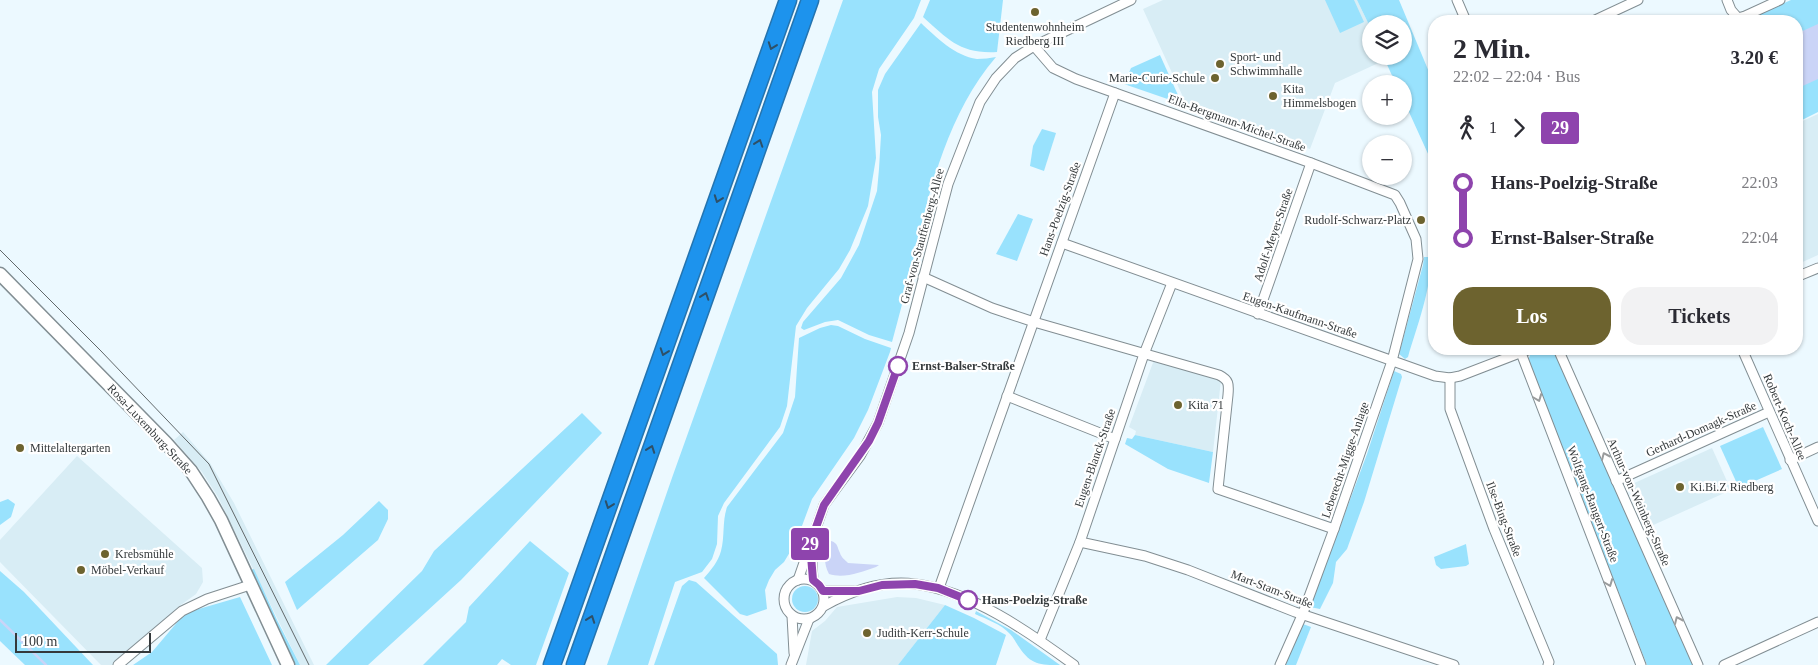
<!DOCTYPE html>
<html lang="de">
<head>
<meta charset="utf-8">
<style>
	:root { --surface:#fff; --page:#f2f2f3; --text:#2b2b33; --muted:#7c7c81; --accent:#6d632f }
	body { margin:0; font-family:"Times New Roman",serif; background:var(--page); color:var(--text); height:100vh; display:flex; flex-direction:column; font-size:19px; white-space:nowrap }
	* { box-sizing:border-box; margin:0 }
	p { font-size:16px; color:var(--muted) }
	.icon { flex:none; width:28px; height:28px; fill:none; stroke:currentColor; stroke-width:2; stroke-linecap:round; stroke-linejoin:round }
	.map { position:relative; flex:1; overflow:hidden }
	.sheet { position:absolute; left:1428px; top:15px; width:375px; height:340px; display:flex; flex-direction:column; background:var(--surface); border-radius:20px; box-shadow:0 1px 4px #0004 }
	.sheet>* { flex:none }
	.badge { padding:0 10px; border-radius:4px; font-size:18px; line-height:32px }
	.fabs { position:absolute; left:1362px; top:15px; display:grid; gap:10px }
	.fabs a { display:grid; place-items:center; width:50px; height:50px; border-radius:50%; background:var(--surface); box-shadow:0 1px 4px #0004; font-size:25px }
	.scale { position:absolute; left:15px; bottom:12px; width:136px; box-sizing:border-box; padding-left:5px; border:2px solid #34393b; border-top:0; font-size:14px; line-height:18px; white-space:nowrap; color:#34393b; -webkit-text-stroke:4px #fff; paint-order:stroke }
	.map>.badge { position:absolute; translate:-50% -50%; box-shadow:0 0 0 2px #fff }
	.legs { display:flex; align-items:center; gap:8px; height:55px; padding:0 25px; font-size:16px }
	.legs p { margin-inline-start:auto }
	.headline { display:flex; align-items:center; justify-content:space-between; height:85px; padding:0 25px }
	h1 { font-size:28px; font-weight:800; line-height:38px }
	.action { display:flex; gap:10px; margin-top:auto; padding:10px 25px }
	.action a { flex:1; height:58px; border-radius:20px; background:var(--accent); color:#fff; font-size:20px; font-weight:800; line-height:58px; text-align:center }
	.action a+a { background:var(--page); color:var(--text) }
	ul { padding:0 25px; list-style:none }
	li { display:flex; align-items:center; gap:18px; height:55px; font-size:19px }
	li i { display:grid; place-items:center; width:8px; height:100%; margin:0 6px; background:currentColor }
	li i::after { content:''; width:12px; height:12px; margin:-6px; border:4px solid; border-radius:50%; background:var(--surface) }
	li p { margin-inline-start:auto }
	li:first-child i { background:linear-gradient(#0000 50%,currentColor 0) }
	li:last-child i { background:linear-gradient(currentColor 50%,#0000 0) }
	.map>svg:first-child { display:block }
	.built { fill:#d8edf5 }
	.green { fill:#99e2fd }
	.water { fill:#cad4f7 }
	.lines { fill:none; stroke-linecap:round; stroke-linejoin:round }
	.stream { stroke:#cad4f7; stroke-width:2.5 }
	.minor-casing { stroke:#828e93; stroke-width:11 }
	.secondary-casing { stroke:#828e93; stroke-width:15 }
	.motorway-casing { stroke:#2574af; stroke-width:19 }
	.minor { stroke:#fff; stroke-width:9 }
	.secondary { stroke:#fff; stroke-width:12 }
	.motorway { stroke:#1d93ed; stroke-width:16 }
	.tram { stroke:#61686a; stroke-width:1 }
	.oneway { stroke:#2e5068 }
	.oneway2 { stroke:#9a9c9d }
	.line-1-casing { stroke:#fff; stroke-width:11 }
	.line-1 { stroke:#8e44ad; stroke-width:8 }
	.poi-dot { fill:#6d632f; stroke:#fff; stroke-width:2 }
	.stop-1-dot { fill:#fff; stroke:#8e44ad; stroke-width:2.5 }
	.labels { text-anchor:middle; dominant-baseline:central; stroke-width:4.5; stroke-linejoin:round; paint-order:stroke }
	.poi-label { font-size:12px; fill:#34393b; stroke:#fff; text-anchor:start }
	.street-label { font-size:12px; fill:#34393b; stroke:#fff }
	.stop-label { font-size:12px; font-weight:bold; fill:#34393b; stroke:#fff; text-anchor:start }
</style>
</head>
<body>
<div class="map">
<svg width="1818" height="665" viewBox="0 0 1818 665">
	<rect width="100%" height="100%" fill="#ecf9ff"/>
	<!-- built -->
	<g class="built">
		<path d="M1163 0H1357L1371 29V56H1383L1385 60 1335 83 1310 149 1188 108 1143 9Z"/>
		<path d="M1818 114V255L1796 265V124Z"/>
		<path d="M1154 360 1221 380 1213 452 1135 435 1136 431 1129 427Z"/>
		<path d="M183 432 210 463 234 503 314 665H300L218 497 202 472 174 440Z"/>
		<path d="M1712 448 1731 490 1649 527 1630 485Z"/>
		<path d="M77 456 202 568 203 582 196 594 178 607 158 626 112 665H101L0 562V540Z"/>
		<path d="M897 597 916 598 945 605 898 665H806L812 631 825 621 837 607Z"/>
	</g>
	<!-- green -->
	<g class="green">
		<path d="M843 0H921L914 18 879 69 872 92 876 158 868 206 850 250 839 269 807 308 796 326 787 406 780 427 724 503 718 516 717 544 712 559 702 572 675 582 648 665H607L673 475Z"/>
		<path d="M930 0H1003L997 52C960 54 949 40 923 17Z"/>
		<path d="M1325 0H1354L1364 22 1340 33Z"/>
		<path d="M1357 0H1399L1434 84V167L1404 101V84H1396L1383 56H1404V24H1371V29Z"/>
		<path d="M1791 0H1818V112L1796 123V21H1743Z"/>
		<path d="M921 23C936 37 955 56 977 59 983 59 990 58 996 57 947 114 929 192 912 264 906 290 899 316 892 342L869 335 838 320 825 322 804 330 801 328 803 322 841 278 859 245 877 191 879 169 881 135 878 117V90L885 74Z"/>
		<path d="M1160 55 1182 104 1124 84 1131 68Z"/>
		<path d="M1042 129 1056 133 1044 171 1030 166 1033 146Z"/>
		<path d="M1018 214 1033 219 1017 261 996 254Z"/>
		<path d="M1424 257H1430C1433 285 1416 329 1408 357L1405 359 1399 354 1423 265Z"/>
		<path d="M831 325 838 326 865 339 891 348 890 352 868 410 854 438 812 499 796 542 784 562 775 570 769 580 765 590 767 609 747 616 740 614 704 578C711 570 718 562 721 551 725 536 722 522 727 507L783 433 795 397 799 338 820 328Z"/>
		<path d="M1541 349H1551L1556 351 1693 665H1647L1528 361 1530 355Z"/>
		<path d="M1394 371 1401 374 1402 377 1364 502 1347 549 1336 562 1333 583 1320 609 1310 607 1311 605 1367 454Z"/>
		<path d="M582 413 602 433 461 580 368 665H326L422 571 434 551Z"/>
		<path d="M1763 427 1782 469 1739 488 1720 446Z"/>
		<path d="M1135 435 1213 452 1209 483 1168 469 1125 444 1127 438 1132 439Z"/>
		<path d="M8 499 15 504 11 517 0 525V502Z"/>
		<path d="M379 501 388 510V519L378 540 297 610 285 582 343 535Z"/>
		<path d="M530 541 569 573 536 665H511L502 659 497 665H423L466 622 469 607Z"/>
		<path d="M1466 544 1469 564 1466 566 1441 569 1436 565 1434 557Z"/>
		<path d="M254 569 277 620 300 665H295L250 570Z"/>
		<path d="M0 571 24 592 93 665H25L0 641Z"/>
		<path d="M689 580 696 582 777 654 778 665H654L682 586Z"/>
		<circle cx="805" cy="599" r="13"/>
		<path d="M240 597 272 665H133L152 652 185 613Z"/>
		<path d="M945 605 974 618 1006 635 996 665H898Z"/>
		<path d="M976 611 1011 630 1060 665C1040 665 1031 665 1019 647 1016 643 1014 638 1010 634 1001 624 986 619 975 614Z"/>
		<path d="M1303 624 1311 627 1296 665H1285Z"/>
	</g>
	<!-- water -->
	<g class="water">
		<path d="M1818 24V79L1796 89V34Z"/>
		<path d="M831 541C838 543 837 547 840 553 841 557 845 560 848 563L879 565 876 567C861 572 844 579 829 574 823 563 825 554 827 542Z"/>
	</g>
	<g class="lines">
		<!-- stream -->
		<path class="stream" d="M0 620 46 665"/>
		<!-- minor casing -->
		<g class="minor-casing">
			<g id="minor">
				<path d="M1457 0 1466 21"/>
				<path d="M1727 0 1731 10 1738 18 1745 16 1780 0"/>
				<path d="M1593 21 1638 0"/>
				<path d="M1034 46 1053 68 1076 79 1311 163 1395 195 1400 203 1416 239 1418 259 1392 361 1334 529 1303 613 1280 665"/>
				<path d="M1062 243 1435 376 1450 378 1460 376 1530 349"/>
				<path d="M923 277 992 308 1034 322 1219 375C1229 380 1229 384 1228 395L1218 489 1334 529"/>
				<path d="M1796 277 1818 268"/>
				<path d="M1258 314 1311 163"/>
				<path d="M1558 349 1698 665"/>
				<path d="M1742 349 1818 521"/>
				<path d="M1521 353 1641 665"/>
				<path d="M1450 378V409L1494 529 1549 662 1548 665"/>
				<path d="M1007 396 1115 439"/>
				<path d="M1790 460 1818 447"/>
				<path d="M1616 481 1769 412"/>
				<path d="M1080 542 1145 556 1188 570 1295 612 1454 665"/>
				<path d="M811 547 813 580"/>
				<circle cx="804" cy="599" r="20"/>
				<path d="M798 580 824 505 860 456 878 423 909 333 948 184 980 102 996 78 1015 58 1034 46 1131 0"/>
				<path d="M939 588 1115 93"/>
				<path d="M823 591H854"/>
				<path d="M824 606C851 591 884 580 915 584 971 591 1029 632 1074 665"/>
				<path d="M792 616 794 653"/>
				<path d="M1040 640 1080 542 1144 354 1172 283"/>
				<path d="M118 665 182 611 207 599 250 585"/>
				<path d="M791 665 809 619"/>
				<path d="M1724 665 1818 622"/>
			</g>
		</g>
		<!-- secondary casing -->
		<g class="secondary-casing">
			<path id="secondary" d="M0 274 166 443 191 471 208 497 221 520 288 665"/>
		</g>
		<!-- motorway casing -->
		<g class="motorway-casing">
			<g id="motorway">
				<path d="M552 665 788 0"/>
				<path d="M575 665 810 0"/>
			</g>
		</g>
		<!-- minor -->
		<use href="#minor" class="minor"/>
		<!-- secondary -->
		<use href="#secondary" class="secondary"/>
		<!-- motorway -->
		<use href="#motorway" class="motorway"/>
		<!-- tram -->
		<path class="tram" d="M0 250 101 351 209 464 309 665"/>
	</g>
	<!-- one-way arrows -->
	<defs><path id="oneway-chevron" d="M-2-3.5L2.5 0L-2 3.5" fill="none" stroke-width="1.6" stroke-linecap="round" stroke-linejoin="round" transform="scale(1.25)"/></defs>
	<g class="oneway">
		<use href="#oneway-chevron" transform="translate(772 46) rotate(110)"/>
		<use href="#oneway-chevron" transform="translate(759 143) rotate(-71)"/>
		<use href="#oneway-chevron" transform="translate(718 199) rotate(110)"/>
		<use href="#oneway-chevron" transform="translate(705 296) rotate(-71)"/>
		<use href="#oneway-chevron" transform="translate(664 352) rotate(109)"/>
		<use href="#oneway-chevron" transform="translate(651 449) rotate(-70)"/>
		<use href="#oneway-chevron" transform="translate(609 505) rotate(110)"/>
		<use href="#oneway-chevron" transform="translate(591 619) rotate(-70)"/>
	</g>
	<g class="oneway2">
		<use href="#oneway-chevron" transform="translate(1538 398) rotate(69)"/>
		<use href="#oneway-chevron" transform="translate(1605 456) rotate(-114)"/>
		<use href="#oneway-chevron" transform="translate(1609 583) rotate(69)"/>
		<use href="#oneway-chevron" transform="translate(1678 620) rotate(-114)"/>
	</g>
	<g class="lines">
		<!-- line-1 casing -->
		<g class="line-1-casing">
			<path id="line-1" d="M898 366 878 423 869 441 824 505 810 544 813 580 819 585 823 591H859L882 585 915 584 938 588 968 600"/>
		</g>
		<!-- line-1 -->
		<use href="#line-1" class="line-1"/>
	</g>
	<!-- markers -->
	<g class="poi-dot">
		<circle cx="1035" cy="12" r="5"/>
		<circle cx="1220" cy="64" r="5"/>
		<circle cx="1215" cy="78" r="5"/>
		<circle cx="1273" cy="96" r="5"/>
		<circle cx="1421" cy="220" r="5"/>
		<circle cx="1178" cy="405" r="5"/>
		<circle cx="20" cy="448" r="5"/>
		<circle cx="1680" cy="487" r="5"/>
		<circle cx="105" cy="554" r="5"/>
		<circle cx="81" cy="570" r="5"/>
		<circle cx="867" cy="633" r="5"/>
	</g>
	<g class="stop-1-dot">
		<circle cx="898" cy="366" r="9"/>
		<circle cx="968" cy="600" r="9"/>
	</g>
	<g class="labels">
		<!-- poi labels -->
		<g class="poi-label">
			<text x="1035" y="27" text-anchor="middle">Studentenwohnheim<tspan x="1035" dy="14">Riedberg III</tspan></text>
			<text x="1230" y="57">Sport- und<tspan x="1230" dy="14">Schwimmhalle</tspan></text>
			<text x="1205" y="78" text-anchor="end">Marie-Curie-Schule</text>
			<text x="1283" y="89">Kita<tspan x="1283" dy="14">Himmelsbogen</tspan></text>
			<text x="1411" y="220" text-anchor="end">Rudolf-Schwarz-Platz</text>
			<text x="1188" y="405">Kita 71</text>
			<text x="30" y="448">Mittelaltergarten</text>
			<text x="1690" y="487">Ki.Bi.Z Riedberg</text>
			<text x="115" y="554">Krebsmühle</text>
			<text x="91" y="570">Möbel-Verkauf</text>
			<text x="877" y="633">Judith-Kerr-Schule</text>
		</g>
		<!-- street labels -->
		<g class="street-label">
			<text transform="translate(1237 123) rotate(20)">Ella-Bergmann-Michel-Straße</text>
			<text transform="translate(1060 209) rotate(-70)">Hans-Poelzig-Straße</text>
			<text transform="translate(1273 235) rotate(-71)">Adolf-Meyer-Straße</text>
			<text transform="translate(922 236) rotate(-75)">Graf-von-Stauffenberg-Allee</text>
			<text transform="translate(1300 315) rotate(19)">Eugen-Kaufmann-Straße</text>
			<text transform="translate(1785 417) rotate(67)">Robert-Koch-Allee</text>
			<text transform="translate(150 429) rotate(47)">Rosa-Luxemburg-Straße</text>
			<text transform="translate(1701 429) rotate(-24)">Gerhard-Domagk-Straße</text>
			<text transform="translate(1095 458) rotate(-71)">Eugen-Blanck-Straße</text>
			<text transform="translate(1345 460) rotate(-71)">Leberecht-Migge-Anlage</text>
			<text transform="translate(1639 502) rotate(66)">Arthur-von-Weinberg-Straße</text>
			<text transform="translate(1593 504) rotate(69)">Wolfgang-Bangert-Straße</text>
			<text transform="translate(1504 519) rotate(69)">Ilse-Bing-Straße</text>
			<text transform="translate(1272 589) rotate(21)">Mart-Stam-Straße</text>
		</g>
		<!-- stop labels -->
		<g class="stop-label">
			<text x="912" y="366">Ernst-Balser-Straße</text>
			<text x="982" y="600">Hans-Poelzig-Straße</text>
		</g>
	</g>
</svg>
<div class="fabs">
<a><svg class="icon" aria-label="layers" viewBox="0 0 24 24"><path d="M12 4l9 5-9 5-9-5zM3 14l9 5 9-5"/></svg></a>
<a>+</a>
<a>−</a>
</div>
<div class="scale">100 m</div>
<b class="badge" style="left:810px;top:544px;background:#8e44ad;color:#fff">29</b>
<section class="sheet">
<div class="headline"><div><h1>2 Min.</h1><p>22:02 – 22:04 · Bus</p></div><b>3.20 €</b></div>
<div class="legs"><svg class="icon" aria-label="walk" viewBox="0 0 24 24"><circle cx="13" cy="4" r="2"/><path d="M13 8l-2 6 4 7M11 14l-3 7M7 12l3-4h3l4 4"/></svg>1<svg class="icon" aria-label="forward" viewBox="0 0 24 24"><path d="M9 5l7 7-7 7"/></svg><b class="badge" style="background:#8e44ad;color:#fff">29</b></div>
<ul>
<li><i style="color:#8e44ad"></i><b>Hans-Poelzig-Straße</b><p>22:03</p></li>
<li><i style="color:#8e44ad"></i><b>Ernst-Balser-Straße</b><p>22:04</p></li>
</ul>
<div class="action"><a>Los</a><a>Tickets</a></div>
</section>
</div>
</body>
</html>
